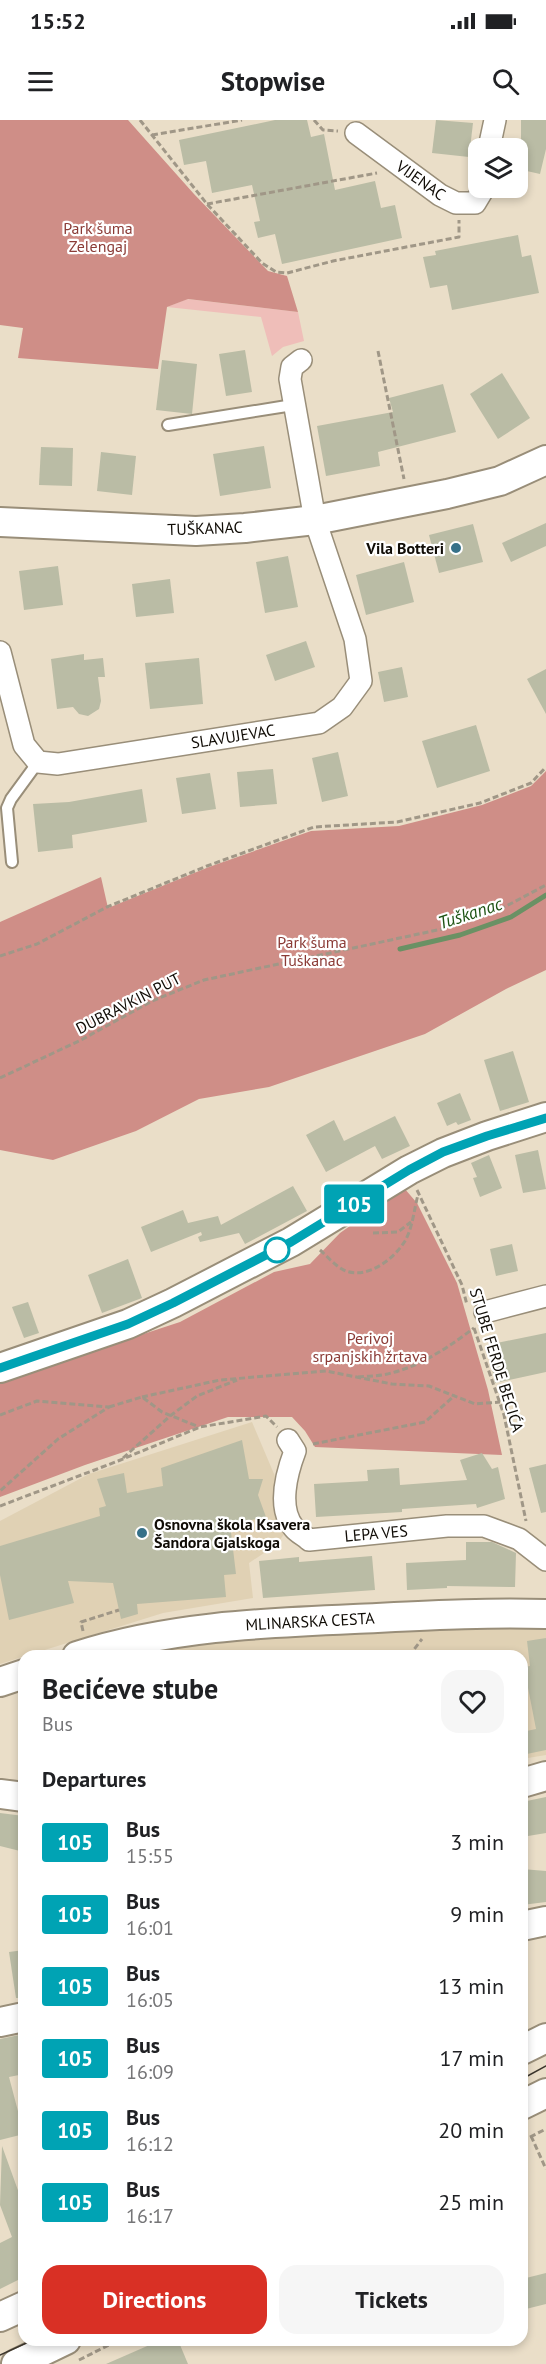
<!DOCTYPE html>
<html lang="en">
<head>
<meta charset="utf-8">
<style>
	:root { --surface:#fff; --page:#f6f6f6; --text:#202124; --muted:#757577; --accent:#d93025 }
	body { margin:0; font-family:"PT Sans",sans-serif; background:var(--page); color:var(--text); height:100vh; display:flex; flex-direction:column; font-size:22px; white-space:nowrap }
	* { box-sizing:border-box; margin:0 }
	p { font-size:20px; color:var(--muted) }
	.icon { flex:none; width:33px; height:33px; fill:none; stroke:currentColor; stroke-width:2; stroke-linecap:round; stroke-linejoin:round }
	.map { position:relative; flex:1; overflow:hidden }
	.side { position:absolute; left:18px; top:1530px; width:510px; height:696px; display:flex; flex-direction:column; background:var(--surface); border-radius:18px; box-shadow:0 3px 9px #0003 }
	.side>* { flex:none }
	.badge { padding:0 12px; border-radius:4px; font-size:21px; line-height:39px }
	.buttons { position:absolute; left:468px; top:18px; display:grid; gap:12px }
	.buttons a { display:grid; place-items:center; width:60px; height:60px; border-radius:12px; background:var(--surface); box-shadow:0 3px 9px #0003; font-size:30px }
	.map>.badge { position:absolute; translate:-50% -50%; box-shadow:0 0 0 3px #fff }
	h2 { padding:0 24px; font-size:22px; line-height:54px }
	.round { display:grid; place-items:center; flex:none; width:63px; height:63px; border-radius:18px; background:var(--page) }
	.headline { display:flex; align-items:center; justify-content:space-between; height:102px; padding:0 24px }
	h1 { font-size:28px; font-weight:800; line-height:45px }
	.button { display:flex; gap:12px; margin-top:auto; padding:12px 24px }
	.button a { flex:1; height:69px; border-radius:18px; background:var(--accent); color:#fff; font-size:24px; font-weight:800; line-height:69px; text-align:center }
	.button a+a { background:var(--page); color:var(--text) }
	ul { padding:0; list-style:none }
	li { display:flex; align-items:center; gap:18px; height:72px; padding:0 24px }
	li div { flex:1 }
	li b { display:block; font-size:22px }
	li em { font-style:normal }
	li .badge { min-width:66px; font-weight:700; text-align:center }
	.status { display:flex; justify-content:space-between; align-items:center; height:42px; padding:0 30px; background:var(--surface); direction:ltr }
	.status svg { height:16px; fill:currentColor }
	header { display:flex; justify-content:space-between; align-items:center; height:78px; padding:0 24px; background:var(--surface); font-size:27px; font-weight:800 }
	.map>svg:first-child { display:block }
	.built { fill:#e0d1b4 }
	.green { fill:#efbeb9 }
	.forest { fill:#cf8e87 }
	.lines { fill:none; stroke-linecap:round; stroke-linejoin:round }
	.stream { stroke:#6a9164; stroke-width:5 }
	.building { fill:#babca5 }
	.lane-casing { stroke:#998e79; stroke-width:14 }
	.street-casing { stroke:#998e79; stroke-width:24 }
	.secondary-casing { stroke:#998e79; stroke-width:32 }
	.path { stroke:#a09787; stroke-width:3; stroke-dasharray:6 3; stroke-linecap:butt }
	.lane { stroke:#fff; stroke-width:10 }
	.street { stroke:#fff; stroke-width:21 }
	.secondary { stroke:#fff; stroke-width:28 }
	.tram { stroke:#3c362d; stroke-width:1.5 }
	.line-casing { stroke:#fff; stroke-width:14 }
	.line { stroke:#00a3b4; stroke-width:9 }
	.poi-dot { fill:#367189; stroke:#fff; stroke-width:2 }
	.stop-dot { fill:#fff; stroke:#00a3b4; stroke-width:3 }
	.labels { text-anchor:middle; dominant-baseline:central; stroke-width:4.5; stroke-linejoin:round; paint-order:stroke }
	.street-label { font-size:16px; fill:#100c06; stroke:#fff }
	.park-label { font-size:16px; fill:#8b3b36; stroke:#fff }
	.poi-label { font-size:16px; font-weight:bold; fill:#100c06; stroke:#fff; text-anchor:end }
	.water-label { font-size:18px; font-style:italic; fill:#1e5314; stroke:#fff }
</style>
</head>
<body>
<div class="status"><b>15:52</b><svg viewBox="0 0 49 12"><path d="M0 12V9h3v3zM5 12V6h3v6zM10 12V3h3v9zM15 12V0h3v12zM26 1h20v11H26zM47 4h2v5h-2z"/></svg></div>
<header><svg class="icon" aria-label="menu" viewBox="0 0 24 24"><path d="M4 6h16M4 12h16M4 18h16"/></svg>Stopwise<svg class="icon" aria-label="search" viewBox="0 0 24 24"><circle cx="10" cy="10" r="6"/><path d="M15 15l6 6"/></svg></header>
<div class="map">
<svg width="546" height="2244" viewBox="0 0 546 2244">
	<rect width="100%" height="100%" fill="#eadec8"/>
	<!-- built -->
	<g class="built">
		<path d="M252 1302 294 1401 276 1425 249 1443 253 1478 163 1493 0 1544V1401L89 1354Z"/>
		<path d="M426 1508 546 1509V1635L522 1639V1536H127L231 1517Z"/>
	</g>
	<!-- green -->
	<path class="green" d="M187 179 298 192 304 221 283 227 272 236 261 197 167 187Z"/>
	<!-- forest -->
	<g class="forest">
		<path d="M0 0H128L194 74 268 151 287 156 298 192 188 179 167 187 158 249 18 238 23 208 0 205Z"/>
		<path d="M546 651V850L506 869 425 914 269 967 199 979 136 1011 53 1040 0 1030V802L101 757 108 788 209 747 311 711 399 706 482 685 531 666Z"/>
		<path d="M404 1068 417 1083 457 1163 488 1270 502 1335 315 1327 305 1311 292 1297H228L85 1345 0 1377V1261L180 1202 274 1152 310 1144 340 1113Z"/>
	</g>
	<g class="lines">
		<!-- stream -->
		<path class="stream" d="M400 829 460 815 511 797 546 775"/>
	</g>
	<!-- building -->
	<g class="building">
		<path d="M275 0H307L311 17 324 14 335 70 375 61 381 88 395 85 402 118 282 144 275 114 258 118 254 102 260 101 252 65 212 73 206 41 184 45 179 20Z"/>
		<path d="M436 0 473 3 469 37 432 33Z"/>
		<path d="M521 0H546V29L540 54 518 49V20H521Z"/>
		<path d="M518 115 522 137 531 135 539 173 452 190 447 165 430 168 423 137 436 135 435 131Z"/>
		<path d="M245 230 252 272 226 276 219 234Z"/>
		<path d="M162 240 197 244 192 294 156 290Z"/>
		<path d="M502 253 530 298 498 319 470 274Z"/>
		<path d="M443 264 456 312 378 332 380 346 326 356 317 306 393 292 389 278Z"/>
		<path d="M264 326 271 368 220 376 213 334Z"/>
		<path d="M41 327 73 328 72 366 39 365Z"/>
		<path d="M101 332 136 336 132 375 97 371Z"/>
		<path d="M546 403V426L511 442 502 423Z"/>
		<path d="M473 404 483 442 439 453 429 415Z"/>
		<path d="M288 436 298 487 265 493 256 442Z"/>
		<path d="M404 442 414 482 366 495 356 455Z"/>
		<path d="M58 446 63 485 24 490 19 451Z"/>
		<path d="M170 459 174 493 136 497 132 464Z"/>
		<path d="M306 521 315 547 275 561 266 535Z"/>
		<path d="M84 534V540L103 538 105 557H98L101 581 99 589 88 596 79 594 73 587 57 589 51 539Z"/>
		<path d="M199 538 203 584 150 589 145 543Z"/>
		<path d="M402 547 408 577 384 582 378 552Z"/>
		<path d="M546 549V594L527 559Z"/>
		<path d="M476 605 490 651 437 668 422 621Z"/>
		<path d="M338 632 348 676 322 682 312 638Z"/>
		<path d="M273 649 277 684 240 687 237 652Z"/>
		<path d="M210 653 216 689 182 694 176 658Z"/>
		<path d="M142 669 147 702 72 715 73 728 38 732 33 684 69 682Z"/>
		<path d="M513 931 529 982 500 991 484 940Z"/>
		<path d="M460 973 471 1000 458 1005 456 1002 447 1006 437 983Z"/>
		<path d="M395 996 410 1026 382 1039 375 1026 326 1052 306 1015 334 1000 344 1021Z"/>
		<path d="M538 1030 546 1069 523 1073 515 1035Z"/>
		<path d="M489 1035 502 1068 480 1077 473 1058 477 1057 471 1043Z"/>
		<path d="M293 1066 307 1091 245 1124 239 1113 200 1122 198 1117 202 1115 201 1112 151 1132 141 1107 183 1090 188 1103 218 1096 221 1105 217 1107Z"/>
		<path d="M512 1124 518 1151 496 1156 490 1129Z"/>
		<path d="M128 1139 142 1178 102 1193 88 1155Z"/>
		<path d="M28 1182 39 1213 24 1218 12 1187Z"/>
		<path d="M546 1213V1252L495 1263 487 1225Z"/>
		<path d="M242 1320 249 1359H263L258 1375 266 1397 230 1404 236 1454 224 1455 226 1477 137 1484 138 1494 121 1499 113 1463 68 1461 74 1483 9 1500 0 1455V1426L100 1396 99 1388 106 1386 97 1359 124 1353 127 1373 163 1366 161 1348Z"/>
		<path d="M482 1333 492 1349 498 1347 505 1379 477 1388 476 1384 402 1389V1392L316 1397 314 1364 368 1361 367 1350 399 1348 400 1365 467 1360 460 1340Z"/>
		<path d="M546 1344V1392L541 1393 529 1348Z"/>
		<path d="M466 1422H492L516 1433 515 1467 447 1466V1468L407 1470 406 1443 466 1440Z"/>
		<path d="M372 1436 375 1470 263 1478 259 1441 299 1437V1442Z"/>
		<path d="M546 1518V1630L522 1635V1612L536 1609 524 1547 530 1546 527 1521Z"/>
		<path d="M546 1677V1713L522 1717V1682Z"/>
		<path d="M0 1693 24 1696V1732L0 1726Z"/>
		<path d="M522 1749 546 1751V1782L522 1785Z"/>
		<path d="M24 1830V1878H16L9 1832Z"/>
		<path d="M24 1914V1954L9 1957 24 2014 0 2020V1919Z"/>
		<path d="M2 2026 24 2087V2157L0 2169V2123L12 2117 0 2085Z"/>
		<path d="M546 2153V2184L522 2190V2159Z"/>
		<path d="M161 2220H178L188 2244H106Z"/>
	</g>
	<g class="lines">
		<!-- lane casing -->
		<g class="lane-casing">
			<g id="lane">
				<path d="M168 305 293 285"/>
				<path d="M12 742 7 688 11 679 38 642"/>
			</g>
		</g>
		<!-- street casing -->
		<g class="street-casing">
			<g id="street">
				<path d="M356 13 440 75 456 83H475L484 68"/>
				<path d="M489 28 495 0"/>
				<path d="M0 532 24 625 38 642 58 644 319 603 342 587 361 561 355 519 315 400 290 259 292 247 301 240"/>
				<path d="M485 1192 546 1176"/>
				<path d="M288 1320 295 1331C287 1352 277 1388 294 1408 298 1413 305 1416 309 1420L447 1406H484L519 1419 546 1440"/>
			</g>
		</g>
		<!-- secondary casing -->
		<g class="secondary-casing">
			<g id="secondary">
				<path d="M0 402 196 411 245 408 315 400 447 374 500 361 546 340"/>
				<path d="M0 1248 128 1204 173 1183 291 1122 409 1050 443 1033 487 1016 546 997"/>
				<path d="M77 1536C167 1507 260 1503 354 1499 418 1496 482 1492 546 1494"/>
				<path d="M0 1562 24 1554"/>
				<path d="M522 1663 546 1656"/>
				<path d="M0 1674 24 1677"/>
				<path d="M522 1806 546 1801"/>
				<path d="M0 1902 24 1897"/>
				<path d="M522 1930 546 1918"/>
				<path d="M522 1985 546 1973"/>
				<path d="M0 2197 24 2186"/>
				<path d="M16 2244 66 2220"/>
			</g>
		</g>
		<!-- path -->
		<g class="path">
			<path d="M140 0 207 84 262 143 276 152 287 153 333 141 459 117V100"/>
			<path d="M314 0 323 10 338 11"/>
			<path d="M152 15 242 0"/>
			<path d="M207 84 377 53"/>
			<path d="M378 231 404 359"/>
			<path d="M0 836 37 824 107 787 207 746 314 707 397 702 480 683 531 663 546 647"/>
			<path d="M0 958 81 920 152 881 204 860 442 809 495 792 546 765"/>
			<path d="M417 1070 462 1165 467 1185"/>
			<path d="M373 1113 398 1112 411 1102"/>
			<path d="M320 1130C328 1137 336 1147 346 1151 368 1159 394 1139 405 1121 413 1107 414 1089 418 1075"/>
			<path d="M474 1208 504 1295 526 1401"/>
			<path d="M358 1257C369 1256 381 1256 391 1253 421 1246 450 1226 474 1208"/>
			<path d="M142 1277 220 1260 326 1251 392 1264 429 1266 475 1284 500 1282"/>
			<path d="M109 1287 142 1277 162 1292 199 1307"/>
			<path d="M0 1295 37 1281 109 1287 58 1319 0 1371"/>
			<path d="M313 1324 425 1302 455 1275"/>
			<path d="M123 1338 170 1296 197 1276 237 1260"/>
			<path d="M0 1386 118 1341 200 1307 266 1296 277 1307"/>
			<path d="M83 1511 81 1502 119 1490"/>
			<path d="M378 1536 409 1534"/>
			<path d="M409 1536 422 1519"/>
			<path d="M531 2016 546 2049"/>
			<path d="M522 2021 546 2009"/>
			<path d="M79 2240 119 2220"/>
		</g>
		<!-- lane -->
		<use href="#lane" class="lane"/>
		<!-- street -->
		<use href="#street" class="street"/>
		<!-- secondary -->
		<use href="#secondary" class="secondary"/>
		<!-- tram -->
		<g class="tram">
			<path d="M522 1959 546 1946"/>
			<path d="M0 2235 33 2220"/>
		</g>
	</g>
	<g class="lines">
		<!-- line casing -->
		<g class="line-casing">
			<path id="line" d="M0 1248 128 1204 173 1183 291 1122 409 1050 443 1032 487 1016 546 998"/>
		</g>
		<!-- line -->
		<use href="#line" class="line"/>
	</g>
	<!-- markers -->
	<g class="poi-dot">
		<circle cx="456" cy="428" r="6"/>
		<circle cx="142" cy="1413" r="6"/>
	</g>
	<circle class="stop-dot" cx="277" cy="1130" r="12"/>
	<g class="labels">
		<!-- street labels -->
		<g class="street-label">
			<text transform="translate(421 60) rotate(35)">VIJENAC</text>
			<text transform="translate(205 408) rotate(-2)">TUŠKANAC</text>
			<text transform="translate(233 616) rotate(-9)">SLAVUJEVAC</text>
			<text transform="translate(128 883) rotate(-27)">DUBRAVKIN PUT</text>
			<text transform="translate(497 1240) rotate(73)">STUBE FERDE BECIĆA</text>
			<text transform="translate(376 1413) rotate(-5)">LEPA VES</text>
			<text transform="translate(310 1501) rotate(-3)">MLINARSKA CESTA</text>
		</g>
		<!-- park labels -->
		<g class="park-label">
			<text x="98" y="108">Park šuma<tspan x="98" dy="18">Zelengaj</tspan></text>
			<text x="312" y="822">Park šuma<tspan x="312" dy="18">Tuškanac</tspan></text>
			<text x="370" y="1218">Perivoj<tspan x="370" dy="18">srpanjskih žrtava</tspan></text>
		</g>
		<!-- poi labels -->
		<g class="poi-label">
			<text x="444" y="428">Vila Botteri</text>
			<text x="154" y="1404" text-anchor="start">Osnovna škola Ksavera<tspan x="154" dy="18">Šandora Gjalskoga</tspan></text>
		</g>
		<!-- water labels -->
		<g class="water-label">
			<text transform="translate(470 793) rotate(-18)">Tuškanac</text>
		</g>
	</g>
</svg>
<div class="buttons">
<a><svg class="icon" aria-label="layers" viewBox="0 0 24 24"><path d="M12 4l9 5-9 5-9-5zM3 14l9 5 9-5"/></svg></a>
</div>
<b class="badge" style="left:354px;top:1084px;background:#00a3b4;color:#fff">105</b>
<section class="side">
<div class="headline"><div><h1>Becićeve stube</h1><p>Bus</p></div><a class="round"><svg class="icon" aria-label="heart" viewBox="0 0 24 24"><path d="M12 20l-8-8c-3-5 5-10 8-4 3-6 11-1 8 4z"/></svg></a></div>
<h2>Departures</h2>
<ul>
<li><span class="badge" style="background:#00a3b4;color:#fff">105</span><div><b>Bus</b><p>15:55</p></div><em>3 min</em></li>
<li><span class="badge" style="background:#00a3b4;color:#fff">105</span><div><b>Bus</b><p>16:01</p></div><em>9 min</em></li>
<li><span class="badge" style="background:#00a3b4;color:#fff">105</span><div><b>Bus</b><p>16:05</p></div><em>13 min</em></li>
<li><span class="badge" style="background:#00a3b4;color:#fff">105</span><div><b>Bus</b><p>16:09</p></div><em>17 min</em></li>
<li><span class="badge" style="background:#00a3b4;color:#fff">105</span><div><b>Bus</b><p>16:12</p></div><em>20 min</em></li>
<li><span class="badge" style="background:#00a3b4;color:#fff">105</span><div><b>Bus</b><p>16:17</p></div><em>25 min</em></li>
</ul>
<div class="button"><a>Directions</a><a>Tickets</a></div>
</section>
</div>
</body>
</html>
